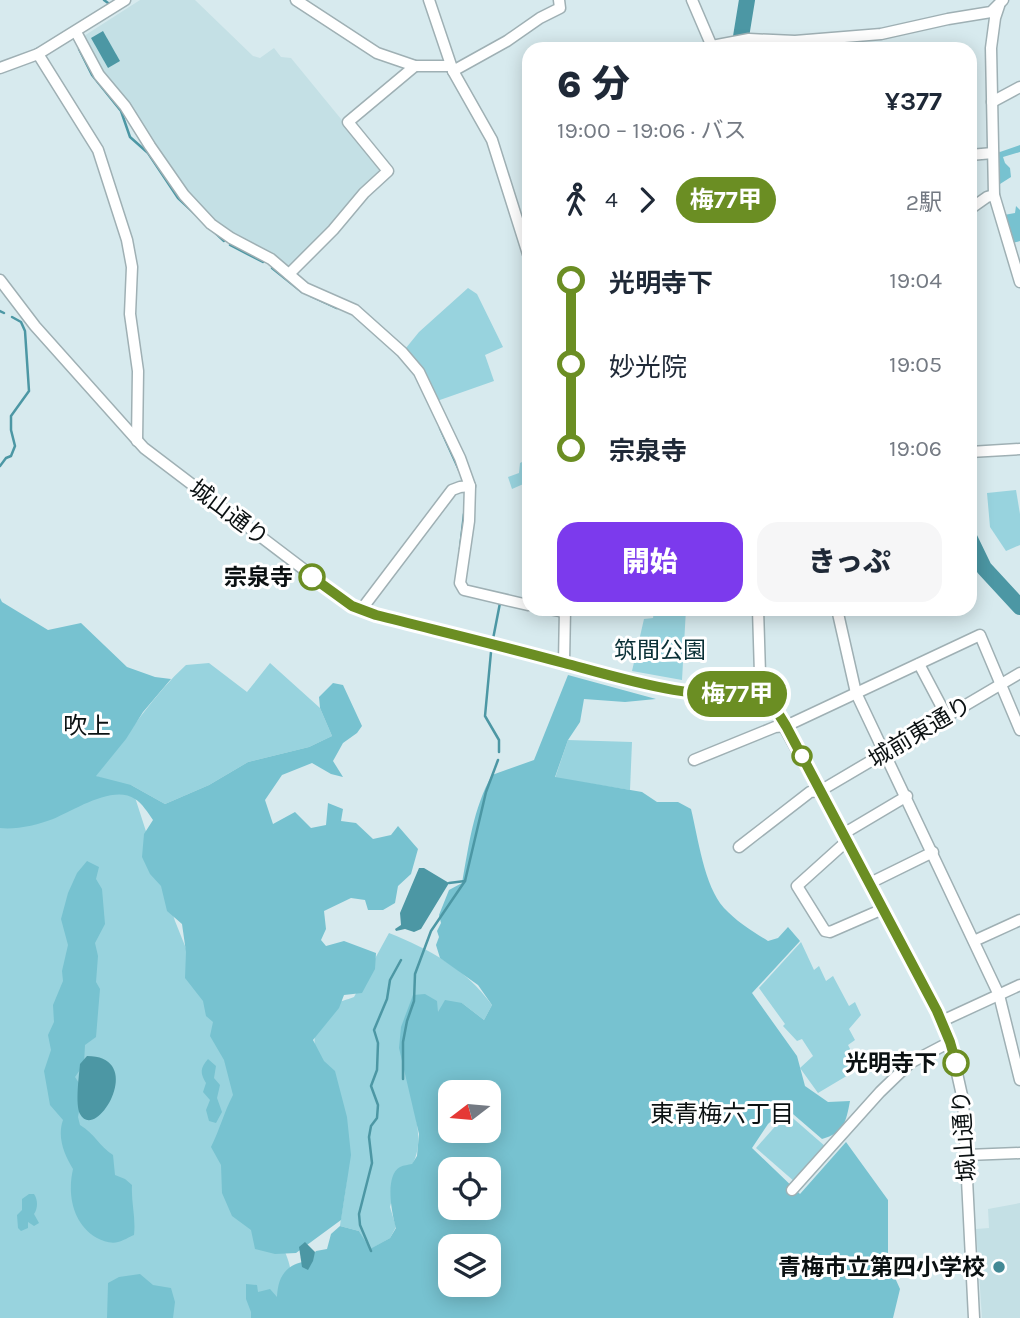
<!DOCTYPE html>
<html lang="ja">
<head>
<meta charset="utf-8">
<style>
	:root { --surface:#fff; --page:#f6f6f7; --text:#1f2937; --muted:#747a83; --accent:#7c3aed }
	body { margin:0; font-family:Karla,"Noto Sans JP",sans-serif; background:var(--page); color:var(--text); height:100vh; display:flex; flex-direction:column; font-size:26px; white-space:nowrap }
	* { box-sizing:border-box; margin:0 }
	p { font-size:23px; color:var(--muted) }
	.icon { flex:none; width:38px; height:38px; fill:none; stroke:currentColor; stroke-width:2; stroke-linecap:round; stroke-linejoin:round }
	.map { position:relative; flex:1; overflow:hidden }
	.details { position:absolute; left:522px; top:42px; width:455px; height:574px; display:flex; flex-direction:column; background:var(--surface); border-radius:21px; box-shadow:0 4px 18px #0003 }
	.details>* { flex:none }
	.badge { padding:0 14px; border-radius:23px; font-size:24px; line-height:46px }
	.needle { width:46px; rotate:254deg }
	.buttons { position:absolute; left:438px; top:1080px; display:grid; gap:14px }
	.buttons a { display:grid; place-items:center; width:63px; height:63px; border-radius:14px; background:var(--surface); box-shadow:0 4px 18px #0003; font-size:35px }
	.map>.badge { position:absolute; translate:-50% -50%; box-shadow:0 0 0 4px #fff }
	.legs { display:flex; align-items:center; gap:10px; height:77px; padding:0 35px; font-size:23px }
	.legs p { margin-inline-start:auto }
	.overview { display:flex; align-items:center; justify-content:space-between; height:119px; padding:0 35px }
	h1 { font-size:38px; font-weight:800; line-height:52px }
	.primary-button { display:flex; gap:14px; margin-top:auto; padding:14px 35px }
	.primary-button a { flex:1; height:80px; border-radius:21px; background:var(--accent); color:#fff; font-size:28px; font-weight:800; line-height:80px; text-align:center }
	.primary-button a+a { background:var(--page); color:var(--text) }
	ul { padding:0 35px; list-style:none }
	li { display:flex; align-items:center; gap:24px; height:84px; font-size:26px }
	li i { display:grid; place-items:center; width:10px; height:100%; margin:0 9px; background:currentColor }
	li i::after { content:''; width:18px; height:18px; margin:-9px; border:5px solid; border-radius:50%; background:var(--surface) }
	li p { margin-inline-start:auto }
	li:first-child i { background:linear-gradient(#0000 50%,currentColor 0) }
	li:last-child i { background:linear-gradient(currentColor 50%,#0000 0) }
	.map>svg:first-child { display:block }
	.built { fill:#c4e0e5 }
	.green { fill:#98d3de }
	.forest { fill:#77c2d0; fill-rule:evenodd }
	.water { fill:#4c97a4 }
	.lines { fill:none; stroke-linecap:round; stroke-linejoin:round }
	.stream { stroke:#4c97a4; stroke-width:2.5 }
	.river { stroke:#4c97a4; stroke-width:16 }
	.minor-casing { stroke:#9fb0b4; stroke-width:13 }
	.minor { stroke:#fff; stroke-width:10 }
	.line-1-casing { stroke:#fff; stroke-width:16 }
	.line-1 { stroke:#6b8e23; stroke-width:10 }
	.stop-1-dot { fill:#fff; stroke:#6b8e23; stroke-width:3.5 }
	.poi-dot { fill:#438995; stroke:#fff; stroke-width:2.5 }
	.labels { text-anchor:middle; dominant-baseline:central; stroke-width:6; stroke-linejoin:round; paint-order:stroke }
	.street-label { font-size:23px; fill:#0b1112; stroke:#fff }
	.stop-label { font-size:23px; font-weight:bold; fill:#0b1112; stroke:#fff; text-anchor:end }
	.park-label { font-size:23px; fill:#0a3036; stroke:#fff }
	.poi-label { font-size:23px; font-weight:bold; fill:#0b1112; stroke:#fff; text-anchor:end }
	.neighbourhood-label { font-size:24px; fill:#0b1112; stroke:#fff }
</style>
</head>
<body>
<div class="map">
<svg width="1020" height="1318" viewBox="0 0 1020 1318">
	<rect width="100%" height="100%" fill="#d7eaee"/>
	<!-- built -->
	<g class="built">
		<path d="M140 0H195L253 56 260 58 274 48 281 57 291 58 382 169V173L291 266H286L212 220 187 193 105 76 82 39 84 36Z"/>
		<path d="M1020 1203V1318H982L976 1229 989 1228 988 1209Z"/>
	</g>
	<!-- green -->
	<g class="green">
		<path d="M468 288 477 294 503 347 485 355 494 381 437 401 425 374 406 348 419 332Z"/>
		<path d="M528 459V482L512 489 508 477 519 473 520 463Z"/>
		<path d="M1016 490 1020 514V545L1006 551 990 527 987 493Z"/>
		<path d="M686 609 682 680 632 671 644 619 653 618 654 611Z"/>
		<path d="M209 663 247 692 270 663 320 708 332 736 309 747 248 762 209 785 165 804 131 785 175 921 236 1073 279 1240C298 1275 291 1283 280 1318H0V815L114 782 95 776C126 739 150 698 186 665Z"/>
		<path d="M568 740 632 742 630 790 555 778Z"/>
		<path d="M389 933C429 949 466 969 492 1005L484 1020 462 1003 407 1076C411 1105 427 1138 412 1165L400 1168 390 1207 396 1227 390 1238 369 1250 359 1231 340 1226C342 1209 349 1177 347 1161 343 1124 286 1032 333 1005 339 1001 347 1000 354 997Z"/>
		<path d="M801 942 814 970 819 966 826 981 833 976 849 1006 855 1002 861 1015 849 1029 855 1040 848 1045 860 1068 818 1093 800 1068 813 1056 802 1039 797 1041 783 1026 785 1024 759 988Z"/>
		<path d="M787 1113 826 1147 795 1182 756 1148Z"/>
	</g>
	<!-- forest -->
	<g class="forest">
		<path d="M1020 145V152L1003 157 1005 163 1010 168 1011 177 1000 184 998 182 997 153Z"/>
		<path d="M1016 206 1020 210V241L1013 243 1004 215 1015 213Z"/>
		<path d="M0 598 2 602 48 630 81 623 127 667 155 677 171 679 143 712 126 739 96 776 131 785 165 804 209 785 248 762 309 747 332 736 320 708 319 697 333 683 343 685 362 726 357 733 343 743 333 761 343 777 331 774 312 763 282 775 265 800 273 824 295 812 311 828 326 825 328 803 343 809 341 821 356 823 373 839 391 835 398 826 418 849 411 874 398 886 395 903 383 910H368L365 900 351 898 324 911 326 929 321 940 326 946 344 941 376 953 375 969 362 993 344 995 339 1008 313 1040 324 1061 335 1071 347 1117 351 1155 341 1220 296 1253 275 1254 255 1249 251 1230 232 1216 222 1193 221 1165 211 1147C220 1129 224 1112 233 1095L224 1060 210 1036 213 1022 206 1016 203 1001 185 978 186 952 182 924 167 911 161 886 150 874 142 857 144 834 153 820C148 813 142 803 135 799 113 784 73 811 53 819 38 825 15 830 0 828Z"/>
		<path d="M568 675 656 699 625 702 584 699 580 722 568 740 555 777 642 792 657 802H678L691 809C698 837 704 886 724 908 736 921 753 932 768 941L778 938 788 927 800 941 752 993 797 1056 805 1086 828 1102 850 1101C846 1122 844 1133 822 1139L786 1108 768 1124 752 1148 800 1194 846 1142 888 1200V1262L900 1289 893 1318H251V1312L246 1299V1284L257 1285 258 1292 270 1289 277 1297C278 1276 286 1264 308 1261L316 1251 327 1249 331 1234 340 1226 359 1231 370 1249 390 1238 396 1228C392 1214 384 1176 400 1167 404 1165 408 1165 412 1164L417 1156 419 1134 399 1048 401 1027 413 995 425 994 437 1001 438 1012 445 1000 462 1003 484 1020 492 1005 478 985 440 958 436 945 439 937 437 931 441 923 439 915 449 890 462 883C469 845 473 809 492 775L534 760ZM450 1092H488V1130H450ZM450 1169H488V1208H450ZM450 1246H488V1284H450Z"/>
		<path d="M87 861 99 867 96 879 102 889 105 924 95 943 98 956 96 982 100 989 96 1037 85 1045 84 1064 75 1077 83 1089 78 1117 80 1125C95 1134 99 1146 113 1155L115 1175 125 1179 132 1185C131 1203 136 1217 134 1235 129 1237 123 1241 118 1242 111 1244 103 1241 97 1238 73 1224 67 1195 73 1169 64 1154 57 1137 63 1120L50 1105 44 1071 51 1050 48 1035 54 1022 53 1005 63 981 62 971 68 945 61 919 68 893 77 873Z"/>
		<path d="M208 1059 216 1066 214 1078 220 1085 217 1098 222 1112 216 1123 209 1121 206 1110 210 1100 203 1092 206 1083C200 1073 200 1068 208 1059Z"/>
		<path d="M29 1194H34C38 1200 38 1208 34 1214L39 1223 34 1226 28 1222V1228L21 1231 18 1228 17 1215 22 1210V1199Z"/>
		<path d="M140 1274 153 1285 171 1288 175 1302 173 1318H107L108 1283 119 1277Z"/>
	</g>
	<!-- water -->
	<g class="water">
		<path d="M103 31 120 61 108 68 91 38Z"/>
		<path d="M419 868H424L449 883 421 929 414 932 405 929 396 931 395 929 401 925 400 913Z"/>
		<path d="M87 1056C148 1056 96 1144 80 1114 75 1104 79 1076 80 1064Z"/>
		<path d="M305 1242 315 1252 313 1261 308 1270 302 1267 299 1247Z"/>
	</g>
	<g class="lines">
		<!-- stream -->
		<g class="stream">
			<path d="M104 0 108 3"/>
			<path d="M79 49 92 75 121 111 130 137 148 153 178 198 224 241"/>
			<path d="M230 245 263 262"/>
			<path d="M272 268 302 292"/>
			<path d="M311 296 337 308"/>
			<path d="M0 311 4 313"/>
			<path d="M440 428 459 470"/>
			<path d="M0 466 6 458 11 456 15 446 11 430V416L29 391 25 331 21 322 12 317"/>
			<path d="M460 549 464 514"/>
			<path d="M493 639 500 603H498"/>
			<path d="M491 652 485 716 499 740V752"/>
			<path d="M449 883 465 881"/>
			<path d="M403 1079V1042L407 1021 414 1001 415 974 431 931 465 881 486 792 498 760"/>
			<path d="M371 1251 360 1225 359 1214 372 1163 369 1137 371 1126 377 1118 378 1105 371 1086 377 1070 378 1043 374 1030 387 999 390 980 401 960"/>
		</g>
		<!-- river -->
		<g class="river">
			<path d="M739 49 747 0"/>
			<path d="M970 539 984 568 1020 607"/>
		</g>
		<!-- minor casing -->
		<g class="minor-casing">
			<g id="minor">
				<path d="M296 0 377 53 415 66H451"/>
				<path d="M429 0 453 71 492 140 528 254"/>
				<path d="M692 0 713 49"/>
				<path d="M999 6 995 18 991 48 994 195 1020 282"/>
				<path d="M76 32 99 75 125 106 150 146 184 195 211 224 231 238 271 259 305 288 355 310 402 352 419 372 460 458 470 486 469 521 460 583 464 590 528 605"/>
				<path d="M712 46 749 39 795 41 881 34 948 19 991 12 1003 0"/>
				<path d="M38 54 98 150 127 240 132 267 130 314 138 371 137 441"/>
				<path d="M0 68 38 54 125 0"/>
				<path d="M453 71 507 41 540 18 560 8 559 0"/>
				<path d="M992 102 1020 87"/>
				<path d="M970 155 993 153"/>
				<path d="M970 209 987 197 994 195"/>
				<path d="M289 274 333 230 364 193 388 171 348 122 415 66"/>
				<path d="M0 280 35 326 144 448 352 606 376 615C438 631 500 647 562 663 626 679 698 704 765 692"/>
				<path d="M970 452 1020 449"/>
				<path d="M549 609 564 612"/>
				<path d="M758 609 760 674 765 692 870 883 935 1006 950 1042 963 1100 974 1318"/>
				<path d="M837 609 856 693 999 995 1020 1080"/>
				<path d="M361 610 452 490 460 487 470 486"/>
				<path d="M564 663 565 609"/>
				<path d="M919 664 947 717"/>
				<path d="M694 760 775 727 786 726 980 635 1020 730"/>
				<path d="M843 834 907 796"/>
				<path d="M847 841 797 886 825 931 830 932 883 909"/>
				<path d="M739 847 810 792 820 791 1020 673"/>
				<path d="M870 883 933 852"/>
				<path d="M974 941 1020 920"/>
				<path d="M942 1021 1020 985"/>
				<path d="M967 1155 1020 1153"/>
				<path d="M792 1190 880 1092 910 1063 950 1042"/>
			</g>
		</g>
		<!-- minor -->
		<use href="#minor" class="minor"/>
	</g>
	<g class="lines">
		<!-- line-1 casing -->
		<g class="line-1-casing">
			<path id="line-1" d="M312 577 352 606 376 615C439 631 502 646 564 663 627 680 699 703 765 692L786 726 937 1011 950 1042 956 1063"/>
		</g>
		<!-- line-1 -->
		<use href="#line-1" class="line-1"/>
	</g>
	<!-- markers -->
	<g class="stop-1-dot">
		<circle cx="312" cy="577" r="12"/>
		<circle cx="802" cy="756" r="9"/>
		<circle cx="956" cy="1063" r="12"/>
	</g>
	<circle class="poi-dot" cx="999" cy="1267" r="7"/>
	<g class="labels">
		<!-- street labels -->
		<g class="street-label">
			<text transform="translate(229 513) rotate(37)">城山通り</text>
			<text transform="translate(920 732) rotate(-31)">城前東通り</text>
			<text transform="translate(964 1136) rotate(-94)">城山通り</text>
		</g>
		<!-- stop labels -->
		<g class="stop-label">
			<text x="293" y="577">宗泉寺</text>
			<text x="937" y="1063">光明寺下</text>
		</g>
		<!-- park labels -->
		<g class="park-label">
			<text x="660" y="650">筑間公園</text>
		</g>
		<!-- poi labels -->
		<g class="poi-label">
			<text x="985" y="1267">青梅市立第四小学校</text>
		</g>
		<!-- neighbourhood labels -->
		<g class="neighbourhood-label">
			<text x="87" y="726">吹上</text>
			<text x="722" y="1114">東青梅六丁目</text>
		</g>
	</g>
</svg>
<div class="buttons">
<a><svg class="needle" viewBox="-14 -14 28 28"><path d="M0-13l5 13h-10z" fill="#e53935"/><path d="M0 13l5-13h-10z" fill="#747a83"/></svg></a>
<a><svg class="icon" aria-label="locate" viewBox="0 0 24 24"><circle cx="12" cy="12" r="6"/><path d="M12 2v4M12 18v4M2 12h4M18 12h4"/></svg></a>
<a><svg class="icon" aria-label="layers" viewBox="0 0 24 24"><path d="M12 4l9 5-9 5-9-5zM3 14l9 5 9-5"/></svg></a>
</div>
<b class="badge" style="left:737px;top:694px;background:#6b8e23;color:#fff">梅77甲</b>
<section class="details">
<div class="overview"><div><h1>6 分</h1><p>19:00 – 19:06 · バス</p></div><b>¥377</b></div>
<div class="legs"><svg class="icon" aria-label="walk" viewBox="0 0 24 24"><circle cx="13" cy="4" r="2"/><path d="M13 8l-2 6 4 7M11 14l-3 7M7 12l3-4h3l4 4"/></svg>4<svg class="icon" aria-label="forward" viewBox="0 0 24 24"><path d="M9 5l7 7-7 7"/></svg><b class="badge" style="background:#6b8e23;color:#fff">梅77甲</b><p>2駅</p></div>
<ul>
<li><i style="color:#6b8e23"></i><b>光明寺下</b><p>19:04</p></li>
<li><i style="color:#6b8e23"></i><span>妙光院</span><p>19:05</p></li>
<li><i style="color:#6b8e23"></i><b>宗泉寺</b><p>19:06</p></li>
</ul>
<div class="primary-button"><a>開始</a><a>きっぷ</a></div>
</section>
</div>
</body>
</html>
